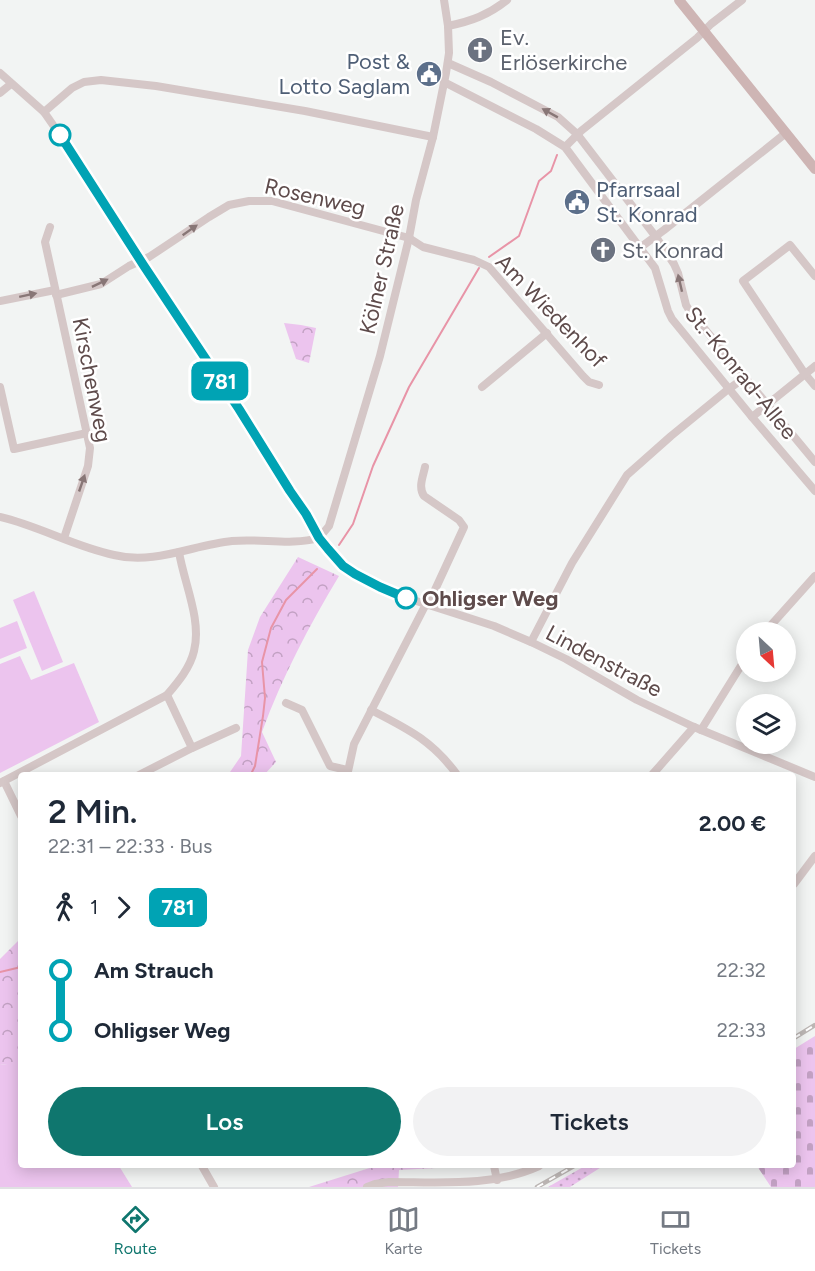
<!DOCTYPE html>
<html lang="de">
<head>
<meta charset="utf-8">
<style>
	:root { --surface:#fff; --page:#f2f2f3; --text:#1f2937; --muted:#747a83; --line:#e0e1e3; --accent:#0f766e }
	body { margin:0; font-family:Figtree,sans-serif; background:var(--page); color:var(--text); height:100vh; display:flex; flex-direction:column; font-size:22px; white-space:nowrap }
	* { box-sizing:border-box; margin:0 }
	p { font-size:20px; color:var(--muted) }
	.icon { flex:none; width:33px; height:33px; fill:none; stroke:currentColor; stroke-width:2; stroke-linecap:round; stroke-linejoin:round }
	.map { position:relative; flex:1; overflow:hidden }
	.sheet { position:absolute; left:18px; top:772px; width:778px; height:396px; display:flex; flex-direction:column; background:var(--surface); border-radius:6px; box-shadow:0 3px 15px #0003 }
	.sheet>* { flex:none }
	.badge { padding:0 12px; border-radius:9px; font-size:21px; line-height:39px }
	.needle { width:39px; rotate:154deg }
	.buttons { position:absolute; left:736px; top:622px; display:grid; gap:12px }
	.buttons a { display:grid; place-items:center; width:60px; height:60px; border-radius:50%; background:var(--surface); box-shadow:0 3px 15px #0003; font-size:30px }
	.map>.badge { position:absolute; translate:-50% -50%; box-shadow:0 0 0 3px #fff }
	.legs { display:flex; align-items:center; gap:9px; height:66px; padding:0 30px; font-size:20px }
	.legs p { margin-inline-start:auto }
	.head { display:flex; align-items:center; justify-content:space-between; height:102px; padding:0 30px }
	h1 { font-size:33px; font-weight:600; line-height:45px }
	.button { display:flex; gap:12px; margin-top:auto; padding:12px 30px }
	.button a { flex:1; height:69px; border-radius:36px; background:var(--accent); color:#fff; font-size:24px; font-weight:600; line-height:69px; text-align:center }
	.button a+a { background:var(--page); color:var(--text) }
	ul { padding:0 30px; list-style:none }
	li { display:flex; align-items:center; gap:21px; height:60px; font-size:22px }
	li i { display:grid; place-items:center; width:9px; height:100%; margin:0 8px; background:currentColor }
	li i::after { content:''; width:15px; height:15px; margin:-8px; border:4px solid; border-radius:50%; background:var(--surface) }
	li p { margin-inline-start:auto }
	li:first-child i { background:linear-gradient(#0000 50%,currentColor 0) }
	li:last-child i { background:linear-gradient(currentColor 50%,#0000 0) }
	.tab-bar { display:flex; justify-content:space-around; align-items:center; height:84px; border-top:2px solid var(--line); background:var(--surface); font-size:16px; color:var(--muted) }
	.tab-bar a { display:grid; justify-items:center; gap:3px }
	.tab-bar .on { color:var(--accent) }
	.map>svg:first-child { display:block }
	.grass { fill:#ecc4ee }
	.forest { fill:url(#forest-crowns) }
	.cemetery { fill:url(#cemetery-stones) }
	.garden { fill:url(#garden-dots) }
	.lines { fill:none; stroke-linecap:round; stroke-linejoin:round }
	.stream { stroke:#e894a7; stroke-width:2 }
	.minor { stroke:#d5c7c7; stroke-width:8 }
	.major { stroke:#ceb5b4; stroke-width:10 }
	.rail-casing { stroke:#bcb6b4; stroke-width:4.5 }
	.rail { stroke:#fff; stroke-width:2; stroke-dasharray:7; stroke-linecap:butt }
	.oneway { fill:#887676 }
	.line-1-casing { stroke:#fff; stroke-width:14 }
	.line-1 { stroke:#00a3b4; stroke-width:9 }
	.stop-1-dot { fill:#fff; stroke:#00a3b4; stroke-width:3 }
	.labels { text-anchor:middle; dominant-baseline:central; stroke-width:5; stroke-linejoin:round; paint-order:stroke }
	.worship-label { font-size:22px; fill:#5b616d; stroke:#fff; text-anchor:start }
	.service-label { font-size:22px; fill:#4e5e75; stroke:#fff; text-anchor:end }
	.street-label { font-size:22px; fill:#5e4b4b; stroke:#fff }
	.stop-label { font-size:22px; font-weight:bold; fill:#5e4b4b; stroke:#fff; text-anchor:start }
</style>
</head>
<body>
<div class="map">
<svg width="815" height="1187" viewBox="0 0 815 1187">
	<defs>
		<pattern id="forest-crowns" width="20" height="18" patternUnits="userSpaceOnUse" patternTransform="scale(1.5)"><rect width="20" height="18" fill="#ecc4ee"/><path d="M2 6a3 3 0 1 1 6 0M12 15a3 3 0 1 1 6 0" fill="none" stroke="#c2a1c3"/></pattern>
		<pattern id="cemetery-stones" width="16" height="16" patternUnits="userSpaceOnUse" patternTransform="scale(1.5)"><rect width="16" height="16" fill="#ecc4ee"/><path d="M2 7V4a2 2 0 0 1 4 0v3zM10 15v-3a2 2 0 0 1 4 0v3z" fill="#c2a1c3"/></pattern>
		<pattern id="garden-dots" width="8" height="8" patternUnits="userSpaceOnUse" patternTransform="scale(1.5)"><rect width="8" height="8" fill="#ecc4ee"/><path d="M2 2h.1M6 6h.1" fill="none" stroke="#c2a1c3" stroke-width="1.8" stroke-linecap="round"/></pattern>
	</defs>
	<rect width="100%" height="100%" fill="#f2f4f3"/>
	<!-- grass -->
	<g class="grass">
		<path d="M34 591 63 662 42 671 13 600Z"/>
		<path d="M17 621 27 648 0 659V628Z"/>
		<path d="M20 656 31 680 74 663 99 722 0 773V664Z"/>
		<path d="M7 1064H21V1166H119L132 1187H0V1065Z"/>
	</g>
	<!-- forest -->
	<g class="forest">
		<path d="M284 323 301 325 316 328 309 363 296 359Z"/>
		<path d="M298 557 339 576C309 626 282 677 262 732L276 762 264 775H228L241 756 248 650 260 617Z"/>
		<path d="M21 938V1064H7L0 1065V959Z"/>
		<path d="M376 1166H473L399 1170 398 1187H309Z"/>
	</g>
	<!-- cemetery -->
	<path class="cemetery" d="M815 1036V1187H771L757 1166H794V1049Z"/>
	<!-- garden -->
	<path class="garden" d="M585 1166H603L570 1187H548Z"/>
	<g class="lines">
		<!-- stream -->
		<g class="stream">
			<path d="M489 257 519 236 539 181 551 171 557 155"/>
			<path d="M339 545 353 524 373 466 409 387 479 268"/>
			<path d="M250 776 255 766 263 716 265 698 262 662 271 628 286 600 317 569"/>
			<path d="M0 972 21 967"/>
		</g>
		<!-- minor -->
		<g class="minor">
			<path d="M448 26C472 21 488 15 507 0"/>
			<path d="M448 63 491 82 558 117 577 134 656 237 674 264 678 273 686 305 689 310 815 462"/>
			<path d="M0 73 44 112 60 135 144 266 239 409 290 491 306 514 319 538 343 565 355 574 380 587 407 598 494 626 531 642 566 659 637 700 694 727 815 777"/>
			<path d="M444 82 536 129 565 147 655 268 668 311 672 319 752 417 815 491"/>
			<path d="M0 93 11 84"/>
			<path d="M44 112 72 88 84 82 101 80 156 86 305 111 433 137"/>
			<path d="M565 147 581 131 697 38 711 24 742 0"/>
			<path d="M50 227 45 242 90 448 88 466 64 538"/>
			<path d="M641 247 664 230 786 133"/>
			<path d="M815 276 790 245 743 281 805 374 815 386"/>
			<path d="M56 295 101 284 129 266 149 257 209 217 229 205 249 201H272L409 238 423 247 474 260 489 267 583 376 589 382 599 385"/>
			<path d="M0 301 55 290"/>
			<path d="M0 387 14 449 87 433"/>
			<path d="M482 387 547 333"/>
			<path d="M752 417 815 366"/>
			<path d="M425 467C423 477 418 487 424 496L459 520 464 527 428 605"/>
			<path d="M0 517C39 526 75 547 114 555 154 565 193 545 232 541 261 538 291 546 319 538"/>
			<path d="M319 538 329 526 380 356 409 238 416 200 433 137 446 73 449 53 448 26 444 0"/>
			<path d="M764 633 815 576"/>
			<path d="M531 642 572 563 627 475 671 436 726 391 744 378"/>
			<path d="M167 695 192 748"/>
			<path d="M286 703 302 710 330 766 347 770"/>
			<path d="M371 710C408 729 433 741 458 776"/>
			<path d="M701 730 747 656"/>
			<path d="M137 776 192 748 236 728"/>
			<path d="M347 776 354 744 426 604"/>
			<path d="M651 776 694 727"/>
			<path d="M4 781 21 816"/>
			<path d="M0 783 167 695C178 682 190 668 194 651 202 620 184 583 179 552"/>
			<path d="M794 884 815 856"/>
			<path d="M202 1166 214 1187"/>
			<path d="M494 1166 497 1180"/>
			<path d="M367 1187 375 1184 389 1182C439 1182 493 1187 539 1166"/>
		</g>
		<!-- major -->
		<path class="major" d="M679 0 815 169"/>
		<!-- rail casing -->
		<g class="rail-casing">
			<g id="rail">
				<path d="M794 1038 815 1025"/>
				<path d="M537 1187 574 1166"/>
			</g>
		</g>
		<!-- rail -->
		<use href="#rail" class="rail"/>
	</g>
	<!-- one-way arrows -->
	<defs><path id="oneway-solid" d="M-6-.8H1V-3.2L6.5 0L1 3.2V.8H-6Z" transform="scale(1.5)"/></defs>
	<g class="oneway">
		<use href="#oneway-solid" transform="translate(550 113) rotate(-151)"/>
		<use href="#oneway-solid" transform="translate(190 230) rotate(-35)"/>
		<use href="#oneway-solid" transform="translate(100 283) rotate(-26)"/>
		<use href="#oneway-solid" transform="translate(680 283) rotate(-103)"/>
		<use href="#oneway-solid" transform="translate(28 295) rotate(-12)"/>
		<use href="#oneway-solid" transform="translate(82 483) rotate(-71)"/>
	</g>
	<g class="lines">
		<!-- line-1 casing -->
		<g class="line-1-casing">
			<path id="line-1" d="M60 135 144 266 239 409 290 491 306 514 319 538 328 549 343 566 355 574 380 587 406 598"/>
		</g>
		<!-- line-1 -->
		<use href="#line-1" class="line-1"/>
	</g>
	<!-- icons -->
	<defs>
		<g id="church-disc" transform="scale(1.35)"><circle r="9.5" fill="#6b7280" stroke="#fff"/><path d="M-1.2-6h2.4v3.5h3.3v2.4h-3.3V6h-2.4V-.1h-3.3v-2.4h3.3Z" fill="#fff"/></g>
		<g id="civic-disc" transform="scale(1.35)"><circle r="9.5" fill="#5c6f8a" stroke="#fff"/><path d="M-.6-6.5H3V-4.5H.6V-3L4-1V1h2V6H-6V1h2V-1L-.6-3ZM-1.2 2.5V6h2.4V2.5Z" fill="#fff"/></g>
	</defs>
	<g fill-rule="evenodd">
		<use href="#church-disc" x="480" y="50"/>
		<use href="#civic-disc" x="429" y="74"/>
		<use href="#civic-disc" x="577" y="202"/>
		<use href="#church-disc" x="603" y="250"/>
	</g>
	<!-- markers -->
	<g class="stop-1-dot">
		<circle cx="60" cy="135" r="10"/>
		<circle cx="406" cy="598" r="10"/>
	</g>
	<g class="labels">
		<!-- worship labels -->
		<g class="worship-label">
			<text x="500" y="37">Ev.<tspan x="500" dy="25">Erlöserkirche</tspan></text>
			<text x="622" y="250">St. Konrad</text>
		</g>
		<!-- service labels -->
		<g class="service-label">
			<text x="410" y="61">Post &amp;<tspan x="410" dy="25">Lotto Saglam</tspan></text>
			<text x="596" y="189" text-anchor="start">Pfarrsaal<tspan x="596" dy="25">St. Konrad</tspan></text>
		</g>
		<!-- street labels -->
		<g class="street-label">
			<text transform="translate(315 197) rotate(13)">Rosenweg</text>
			<text transform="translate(382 269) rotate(-77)">Kölner Straße</text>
			<text transform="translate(551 311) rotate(46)">Am Wiedenhof</text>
			<text transform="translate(741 373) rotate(51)">St.-Konrad-Allee</text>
			<text transform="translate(92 380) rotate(79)">Kirschenweg</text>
			<text transform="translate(604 661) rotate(28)">Lindenstraße</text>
		</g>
		<!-- stop labels -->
		<g class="stop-label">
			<text x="422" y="598">Ohligser Weg</text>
		</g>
	</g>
</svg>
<div class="buttons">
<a><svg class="needle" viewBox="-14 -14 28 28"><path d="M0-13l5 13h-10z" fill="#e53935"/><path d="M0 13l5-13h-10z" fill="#747a83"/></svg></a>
<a><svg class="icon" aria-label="layers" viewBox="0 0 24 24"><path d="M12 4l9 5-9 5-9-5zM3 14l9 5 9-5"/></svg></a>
</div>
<b class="badge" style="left:220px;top:381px;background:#00a3b4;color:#fff">781</b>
<section class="sheet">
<div class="head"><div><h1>2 Min.</h1><p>22:31 – 22:33 · Bus</p></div><b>2.00 €</b></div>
<div class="legs"><svg class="icon" aria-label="walk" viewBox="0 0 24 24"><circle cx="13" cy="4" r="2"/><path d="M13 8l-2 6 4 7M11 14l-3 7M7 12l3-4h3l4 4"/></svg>1<svg class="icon" aria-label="forward" viewBox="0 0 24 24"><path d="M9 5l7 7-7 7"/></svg><b class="badge" style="background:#00a3b4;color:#fff">781</b></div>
<ul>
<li><i style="color:#00a3b4"></i><b>Am Strauch</b><p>22:32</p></li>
<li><i style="color:#00a3b4"></i><b>Ohligser Weg</b><p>22:33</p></li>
</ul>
<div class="button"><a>Los</a><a>Tickets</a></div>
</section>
</div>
<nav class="tab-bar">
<a class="on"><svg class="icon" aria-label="directions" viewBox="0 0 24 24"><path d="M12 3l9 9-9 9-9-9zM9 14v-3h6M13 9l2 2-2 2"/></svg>Route</a>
<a><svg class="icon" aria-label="map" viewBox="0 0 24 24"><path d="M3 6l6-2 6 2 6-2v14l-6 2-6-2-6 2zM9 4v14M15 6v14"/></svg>Karte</a>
<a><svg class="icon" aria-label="tickets" viewBox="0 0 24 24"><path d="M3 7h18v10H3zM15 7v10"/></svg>Tickets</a>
</nav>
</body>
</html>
